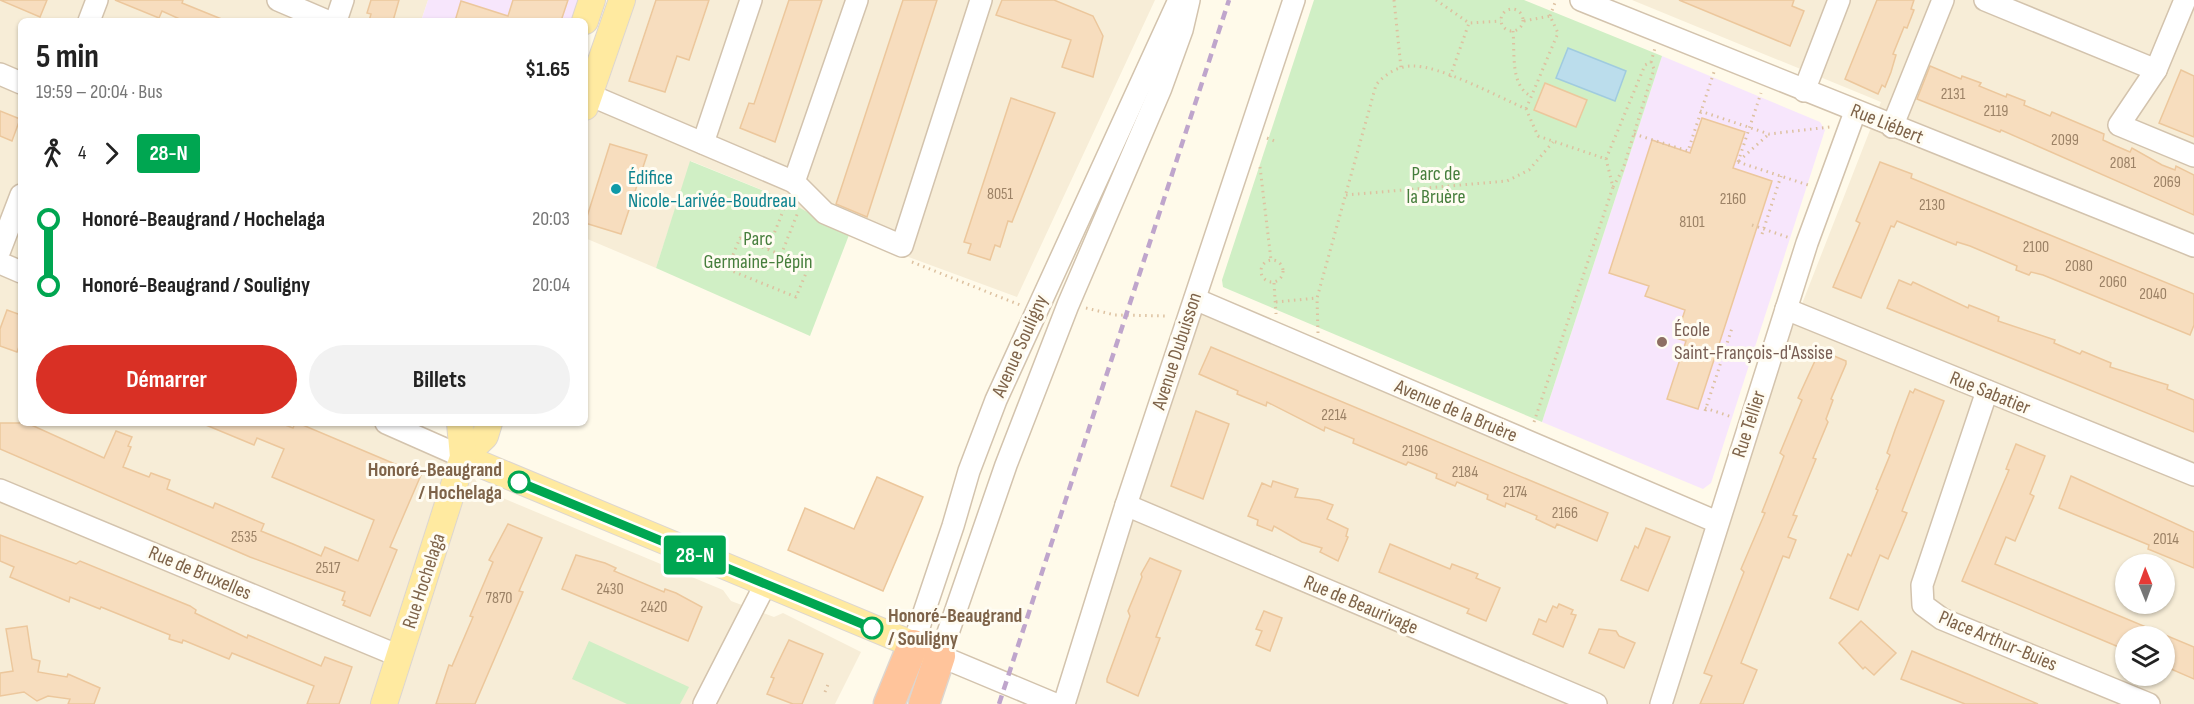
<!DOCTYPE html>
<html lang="fr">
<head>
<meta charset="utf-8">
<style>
	:root { --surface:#fff; --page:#f2f2f2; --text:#222; --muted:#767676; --accent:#d93025 }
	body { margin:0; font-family:"Sofia Sans Condensed",sans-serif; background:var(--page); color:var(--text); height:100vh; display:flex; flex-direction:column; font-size:22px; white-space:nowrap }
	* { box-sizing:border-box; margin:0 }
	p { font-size:20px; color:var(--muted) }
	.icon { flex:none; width:33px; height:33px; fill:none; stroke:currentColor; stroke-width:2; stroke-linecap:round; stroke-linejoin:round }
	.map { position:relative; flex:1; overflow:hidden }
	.drawer { position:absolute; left:18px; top:18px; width:570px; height:408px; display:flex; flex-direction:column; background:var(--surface); border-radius:9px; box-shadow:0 2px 4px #0004 }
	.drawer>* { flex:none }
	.badge { padding:0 12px; border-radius:4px; font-size:21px; line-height:39px }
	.needle { width:39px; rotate:359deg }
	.buttons { position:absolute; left:2115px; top:554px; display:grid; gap:12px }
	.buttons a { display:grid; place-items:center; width:60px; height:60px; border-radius:50%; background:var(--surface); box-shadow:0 2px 4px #0004; font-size:30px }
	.map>.badge { position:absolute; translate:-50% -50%; box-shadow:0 0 0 3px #fff }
	.legs { display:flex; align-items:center; gap:9px; height:66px; padding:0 18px; font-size:20px }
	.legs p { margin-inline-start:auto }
	.head { display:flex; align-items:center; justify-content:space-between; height:102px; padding:0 18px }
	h1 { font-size:33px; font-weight:700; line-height:45px }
	.cta { display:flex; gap:12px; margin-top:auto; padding:12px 18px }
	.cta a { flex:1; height:69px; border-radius:36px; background:var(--accent); color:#fff; font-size:24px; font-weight:700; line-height:69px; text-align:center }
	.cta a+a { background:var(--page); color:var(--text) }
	ul { padding:0 18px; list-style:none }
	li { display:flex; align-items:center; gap:21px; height:66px; font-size:22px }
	li i { display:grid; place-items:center; width:9px; height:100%; margin:0 8px; background:currentColor }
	li i::after { content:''; width:15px; height:15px; margin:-8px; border:4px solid; border-radius:50%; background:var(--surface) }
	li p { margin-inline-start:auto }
	li:first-child i { background:linear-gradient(#0000 50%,currentColor 0) }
	li:last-child i { background:linear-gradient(currentColor 50%,#0000 0) }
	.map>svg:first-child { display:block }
	.residential { fill:#f7edd7; fill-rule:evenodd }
	.education { fill:#f7e6fc }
	.green { fill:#d0efc5 }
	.water { fill:#bbddec; stroke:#a0cbdf; stroke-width:1.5 }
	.building { fill:#f7ddbe; stroke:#ecc79c; stroke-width:1.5 }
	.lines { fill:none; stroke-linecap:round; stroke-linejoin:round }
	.minor-casing { stroke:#d3c3ad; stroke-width:24 }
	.major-casing { stroke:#ddd6d0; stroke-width:28 }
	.highway-casing { stroke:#ddd6d0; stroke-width:33 }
	.path { stroke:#ddc1a0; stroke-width:3; stroke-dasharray:1.5 4.5; stroke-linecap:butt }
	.minor { stroke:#fff; stroke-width:21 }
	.major { stroke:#ffeaa0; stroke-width:26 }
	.highway { stroke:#ffc49b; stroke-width:30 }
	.rail { stroke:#bfa5cc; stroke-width:4.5; stroke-dasharray:9 6; stroke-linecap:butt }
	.line-1-casing { stroke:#fff; stroke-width:14 }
	.line-1 { stroke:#00a651; stroke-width:9 }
	.culture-dot { fill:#0f9aa8; stroke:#fffcf2; stroke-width:2 }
	.education-dot { fill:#8d6e63; stroke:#fffcf2; stroke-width:2 }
	.stop-1-dot { fill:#fff; stroke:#00a651; stroke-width:3 }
	.labels { text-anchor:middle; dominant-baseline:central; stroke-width:6; stroke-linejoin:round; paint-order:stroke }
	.number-label { font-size:16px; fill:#9c8266 }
	.street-label { font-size:20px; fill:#7e6349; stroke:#fffcf2 }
	.park-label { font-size:20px; fill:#467e3c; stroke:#fffcf2 }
	.culture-label { font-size:20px; fill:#0d838f; stroke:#fffcf2; text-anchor:start }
	.education-label { font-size:20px; fill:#785e54; stroke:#fffcf2; text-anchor:start }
	.stop-label { font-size:20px; font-weight:bold; fill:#7e6349; stroke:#fffcf2; text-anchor:end }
</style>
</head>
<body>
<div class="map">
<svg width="2194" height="704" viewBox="0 0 2194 704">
	<rect width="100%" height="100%" fill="#fffaea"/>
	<!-- residential -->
	<g class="residential">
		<path d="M0 0H428L421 21H21V423H387L463 457 486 499 493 494 723 590 731 601 774 617 783 613 861 652 835 704H0Z"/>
		<path d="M622 0H1155L1017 297 849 235 784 199 691 161 656 268 585 238V107Z"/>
		<path d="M1632 0H2194V704H1053L1195 299 1717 521 1881 102ZM2126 564H2164V603H2126ZM2126 636H2164V675H2126Z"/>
	</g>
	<!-- education -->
	<g class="education">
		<path d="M428 0H583L576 21H421Z"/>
		<path d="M1662 56 1820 122 1825 130 1711 483 1703 489 1542 422Z"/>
	</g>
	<!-- green -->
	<g class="green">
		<path d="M1314 0H1524L1662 56 1542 422 1223 287 1222 280Z"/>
		<path d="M690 161 784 199 849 235 810 336 656 268Z"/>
		<path d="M589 641 689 687 680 704H627L572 679Z"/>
	</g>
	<!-- water -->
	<path class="water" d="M1568 48 1626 71 1615 101 1556 78Z"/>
	<!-- building -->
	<g class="building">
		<path d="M0 0H47L40 17Z"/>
		<path d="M115 0H183L182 3 224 20 184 21 162 11 159 18Z"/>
		<path d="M371 0H399L393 21H369L371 14 367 13Z"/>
		<path d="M513 0H568L561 21H455L461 1 508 16Z"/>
		<path d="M656 0H709L689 60 677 56 665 92 629 81Z"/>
		<path d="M789 0H822L775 142 740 128 749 103 754 104Z"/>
		<path d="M903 0H937L867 217 836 204Z"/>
		<path d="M1002 0H1054L1093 16 1103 36 1093 77 1062 67 1071 40 996 15Z"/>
		<path d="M1679 0H1794L1792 6 1804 11 1790 46Z"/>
		<path d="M1877 0H1914L1911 9 1914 10 1907 28 1904 27 1893 54 1896 55 1891 72 1885 87 1882 85 1878 94 1845 79Z"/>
		<path d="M1930 66 1961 79 1962 76 1981 83 1979 86 2006 97 2007 94 2025 101 2024 105 2050 116 2052 112 2104 134 2103 140 2116 146 2130 152 2132 148 2162 165 2175 170 2176 166 2194 175V215L2001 130 2000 132 1917 99Z"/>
		<path d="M2181 70 2194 76V137L2159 123Z"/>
		<path d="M1545 83 1587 100 1576 127 1534 110Z"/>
		<path d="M1011 98 1055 113 1012 222 1008 221 1000 247 995 245 990 260 968 253 971 244 964 242Z"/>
		<path d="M0 111 20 119 12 141 0 136Z"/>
		<path d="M1702 118 1745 132 1733 168 1772 181 1698 409 1667 399 1686 341 1676 338 1685 310 1645 296 1649 286 1609 273 1652 140 1690 153Z"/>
		<path d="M610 144 647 155 621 234 585 223Z"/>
		<path d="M1880 162 1912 174 1911 178 2194 294V325L2190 335 2043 275 2031 272 2029 275 2016 270 2017 266 1970 246 1957 242 1956 245 1897 221 1894 227 1891 226 1861 298 1833 287 1860 223 1856 221Z"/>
		<path d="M1899 280 1911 285 1913 282 1968 308 1969 305 1987 312 1999 317 1998 321 2055 340 2054 343 2080 354 2082 351 2111 363 2110 367 2168 385 2167 389 2194 400V432L1887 308Z"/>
		<path d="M7 310 21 315V341L17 352 0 346V329Z"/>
		<path d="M1211 347 1608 513 1597 541 1557 524 1555 528 1536 519 1537 516 1506 503 1505 507 1487 499 1488 495 1457 482 1455 486 1436 478 1437 474 1408 462 1406 465 1353 443 1354 439 1325 427 1324 431 1267 402 1266 406 1237 394 1238 391 1199 374Z"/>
		<path d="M1820 350 1846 361V364L1831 399 1833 400 1826 419 1828 422 1813 458 1816 459 1793 515 1797 516 1788 537 1796 540 1789 558 1783 556 1741 663 1757 670 1743 704H1700L1712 676 1704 673 1744 572 1741 569 1765 513 1762 512 1784 456 1780 453 1802 400 1798 398Z"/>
		<path d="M1915 389 1944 401 1902 511 1907 513 1898 535 1888 559 1880 555 1858 610 1830 598 1848 554 1851 556 1878 490 1876 489 1890 455 1887 453 1895 430 1910 391 1913 393Z"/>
		<path d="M1196 411 1229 424 1203 499 1171 486Z"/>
		<path d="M0 423H27L104 458 116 431 132 437 128 446 131 447 123 467 149 477 151 473 170 480 167 489 213 508 215 503 264 524 261 531 293 544 321 556 325 547 358 561 374 520 272 477 284 449 257 438 254 445 201 423H280L293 428 295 423H298L421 475 390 547 397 550 370 616 343 605 345 601 342 600 345 592 250 557 0 449Z"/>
		<path d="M2016 444 2045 456 2030 494 2034 496 2015 541 2006 537 1995 564 2194 647V679L2164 666V636H2126V650L1962 581 2009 470 2006 469Z"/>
		<path d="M2071 476 2194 532V568L2148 549 2149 545 2059 508Z"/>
		<path d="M877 477 923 497 883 591 788 550 805 508 854 529Z"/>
		<path d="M1273 481 1298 489 1295 497 1319 500 1333 505 1327 519 1348 529 1346 536 1348 537 1338 561 1320 552 1322 548 1302 542 1274 526 1272 531 1257 525 1258 520 1248 516 1262 483 1271 487Z"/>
		<path d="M508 524 542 538 519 591 523 592 475 704H436L449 665 452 666 473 617 470 616 493 562 489 560Z"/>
		<path d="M1646 528 1670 537 1648 591 1621 580 1635 546 1638 548Z"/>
		<path d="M0 535 76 564 80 561 190 606 196 610 195 613 247 638 248 635 321 666 325 657 352 667 339 704H307L314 686 232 653 229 659 183 640 182 643 169 639 170 635 101 607 100 609 70 597 69 602 10 577 14 567 0 561Z"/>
		<path d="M1390 544 1450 569 1452 564 1478 574 1476 578 1500 588 1486 621 1467 613 1469 609 1379 572Z"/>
		<path d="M576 555 605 563 616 568 614 571 664 592 665 589 676 593 702 607 688 641 562 589Z"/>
		<path d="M1150 558 1181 571 1156 637 1160 638 1138 696 1107 682V679L1130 616 1128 611 1142 577 1141 574Z"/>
		<path d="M1559 604 1573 610 1571 614 1576 615 1563 647 1533 634 1539 619 1546 622 1553 606 1557 608Z"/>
		<path d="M1264 611 1282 618 1270 651 1256 645 1262 631 1256 629Z"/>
		<path d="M1861 621 1896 653 1874 675 1865 667 1863 669 1839 643Z"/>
		<path d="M27 626 32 659 40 661 38 672 67 677 68 674 100 688 94 704H68L70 699 48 696 37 701 24 692 0 696V673L13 671 6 629Z"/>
		<path d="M1599 629 1616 631 1619 636 1635 643 1624 668 1589 653Z"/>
		<path d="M789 640 823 654 802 704H793L767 694 774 678 771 677Z"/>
		<path d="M1912 651 1970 675 2038 704H1965L1901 679Z"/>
	</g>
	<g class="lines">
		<!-- minor casing -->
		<g class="minor-casing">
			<g id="minor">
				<path d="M278 0 327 21"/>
				<path d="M1581 0 2194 246"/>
				<path d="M1985 0 2156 70"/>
				<path d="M2185 0 2156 70 2119 125 2194 156"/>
				<path d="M89 21 97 0"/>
				<path d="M336 21 343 0"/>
				<path d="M0 74 21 83"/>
				<path d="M1804 91 1839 0"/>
				<path d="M585 93 794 182 857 0"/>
				<path d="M1892 127 1943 0"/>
				<path d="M703 143 751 0"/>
				<path d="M794 182 825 213 902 246 981 0"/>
				<path d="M0 250 21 195"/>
				<path d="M0 263 21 272"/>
				<path d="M1195 299 1717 522"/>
				<path d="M1786 309 2194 475"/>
				<path d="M1987 391 1922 585 1923 605 1942 619 2149 704"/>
				<path d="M386 423 463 457"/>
				<path d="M0 490 399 656"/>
				<path d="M1126 505 1596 704"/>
				<path d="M913 645 953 526 969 471 996 400 1179 0"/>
				<path d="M704 704 765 585"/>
				<path d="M1055 704 940 656 1006 465 1068 305 1161 88 1182 30 1189 0"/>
				<path d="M1064 704 1126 505 1294 0"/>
				<path d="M1661 704 1807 243 1855 112"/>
			</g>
		</g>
		<!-- major casing -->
		<g class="major-casing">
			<g id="major">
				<path d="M585 21 592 0"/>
				<path d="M585 107 622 0"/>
				<path d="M463 457 931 652"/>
				<path d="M463 457 485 436 489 423"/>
				<path d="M384 704 463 457 460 423"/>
			</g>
		</g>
		<!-- highway casing -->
		<g class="highway-casing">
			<g id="highway">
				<path d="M889 704 913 645"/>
				<path d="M924 704 940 656"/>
			</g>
		</g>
		<!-- path -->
		<g class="path">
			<path d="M1394 0 1401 68"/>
			<path d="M1436 0 1469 23 1501 21"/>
			<circle cx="1512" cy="20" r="11"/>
			<path d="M1550 16 1556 0"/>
			<path d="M1524 21 1550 16 1558 33 1526 109"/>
			<path d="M1513 31C1515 53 1510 86 1531 96"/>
			<path d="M1450 77 1469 23"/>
			<path d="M1700 111 1769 134 1830 127"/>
			<path d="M1634 134 1688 151 1714 72"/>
			<path d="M1267 138 1277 142"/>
			<path d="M1739 161 1769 134"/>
			<path d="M1738 162 1808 185"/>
			<path d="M1738 162 1761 93"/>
			<path d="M1260 167 1271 260"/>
			<path d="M1613 187 1623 169 1654 69 1651 62"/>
			<path d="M1346 195 1507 181 1529 170 1553 142"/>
			<path d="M1752 225 1790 238"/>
			<path d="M1762 234 1781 176"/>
			<path d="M740 238 809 266 796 297 727 269Z"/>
			<path d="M768 249 787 201"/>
			<path d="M781 255 798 212"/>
			<circle cx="1272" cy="271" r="11"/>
			<path d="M912 262 1020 305"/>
			<path d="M1274 283 1276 314"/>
			<path d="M1276 302 1317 298"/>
			<path d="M1086 308 1115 315 1169 316"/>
			<path d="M1318 333 1317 298 1376 85C1385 74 1398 66 1412 66 1439 65 1499 97 1526 109L1538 136 1606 159 1645 65 1651 62 1655 48"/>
			<path d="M1705 408 1732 417"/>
			<path d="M1705 411 1732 328"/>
			<path d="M1534 422 1613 187 1606 159"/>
			<path d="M825 692 829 682"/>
		</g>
		<!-- minor -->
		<use href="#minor" class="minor"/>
		<!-- major -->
		<use href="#major" class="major"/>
		<!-- highway -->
		<use href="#highway" class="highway"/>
		<!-- rail -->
		<path class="rail" d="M999 704 1229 0"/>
	</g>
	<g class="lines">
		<!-- line-1 casing -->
		<g class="line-1-casing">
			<path id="line-1" d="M519 482 872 628"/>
		</g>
		<!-- line-1 -->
		<use href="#line-1" class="line-1"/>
	</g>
	<!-- markers -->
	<circle class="culture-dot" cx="616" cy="189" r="6"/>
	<circle class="education-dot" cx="1662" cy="342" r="6"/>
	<g class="stop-1-dot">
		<circle cx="519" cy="482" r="10"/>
		<circle cx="872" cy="628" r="10"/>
	</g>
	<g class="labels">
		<!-- number labels -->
		<g class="number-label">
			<text x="1953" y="94">2131</text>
			<text x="1996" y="111">2119</text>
			<text x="2065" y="140">2099</text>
			<text x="2123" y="163">2081</text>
			<text x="2167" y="182">2069</text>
			<text x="1000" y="194">8051</text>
			<text x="1733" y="199">2160</text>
			<text x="1932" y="205">2130</text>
			<text x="1692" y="222">8101</text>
			<text x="2036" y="247">2100</text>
			<text x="2079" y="266">2080</text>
			<text x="2113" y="282">2060</text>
			<text x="2153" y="294">2040</text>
			<text x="1334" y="415">2214</text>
			<text x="1415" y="451">2196</text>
			<text x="1465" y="472">2184</text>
			<text x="1515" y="492">2174</text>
			<text x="1565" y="513">2166</text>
			<text x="244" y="537">2535</text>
			<text x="2166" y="539">2014</text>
			<text x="328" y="568">2517</text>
			<text x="610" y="589">2430</text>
			<text x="499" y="598">7870</text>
			<text x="654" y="607">2420</text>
		</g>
		<!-- street labels -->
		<g class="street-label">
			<text transform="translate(1887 124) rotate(22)">Rue Liébert</text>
			<text transform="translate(1020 346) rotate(-66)">Avenue Souligny</text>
			<text transform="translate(1177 351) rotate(-72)">Avenue Dubuisson</text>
			<text transform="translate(1990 393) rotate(22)">Rue Sabatier</text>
			<text transform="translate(1456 411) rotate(23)">Avenue de la Bruère</text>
			<text transform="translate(1749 424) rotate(-72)">Rue Tellier</text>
			<text transform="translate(200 573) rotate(23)">Rue de Bruxelles</text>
			<text transform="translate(424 581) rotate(-72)">Rue Hochelaga</text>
			<text transform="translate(1361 605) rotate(23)">Rue de Beaurivage</text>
			<text transform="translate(1998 641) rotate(23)">Place Arthur-Buies</text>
		</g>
		<!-- park labels -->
		<g class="park-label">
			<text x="1436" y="174">Parc de<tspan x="1436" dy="23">la Bruère</tspan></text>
			<text x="758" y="239">Parc<tspan x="758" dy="23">Germaine-Pépin</tspan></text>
		</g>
		<!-- culture labels -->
		<g class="culture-label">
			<text x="628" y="178">Édifice<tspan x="628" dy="23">Nicole-Larivée-Boudreau</tspan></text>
		</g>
		<!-- education labels -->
		<g class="education-label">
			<text x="1674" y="330">École<tspan x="1674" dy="23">Saint-François-d'Assise</tspan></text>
		</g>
		<!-- stop labels -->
		<g class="stop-label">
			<text x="502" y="470">Honoré-Beaugrand<tspan x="502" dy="23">/ Hochelaga</tspan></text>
			<text x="888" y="616" text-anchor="start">Honoré-Beaugrand<tspan x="888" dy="23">/ Souligny</tspan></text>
		</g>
	</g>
</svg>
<div class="buttons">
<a><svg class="needle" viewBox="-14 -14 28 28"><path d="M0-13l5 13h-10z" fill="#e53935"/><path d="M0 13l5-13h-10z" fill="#767676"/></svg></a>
<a><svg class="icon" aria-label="layers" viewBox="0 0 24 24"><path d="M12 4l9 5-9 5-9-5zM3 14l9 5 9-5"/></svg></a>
</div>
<b class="badge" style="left:695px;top:555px;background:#00a651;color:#fff">28-N</b>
<section class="drawer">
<div class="head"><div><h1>5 min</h1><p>19:59 – 20:04 · Bus</p></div><b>$1.65</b></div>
<div class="legs"><svg class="icon" aria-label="walk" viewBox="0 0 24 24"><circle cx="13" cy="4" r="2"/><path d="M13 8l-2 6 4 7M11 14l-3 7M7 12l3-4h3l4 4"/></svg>4<svg class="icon" aria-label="forward" viewBox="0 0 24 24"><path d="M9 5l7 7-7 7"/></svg><b class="badge" style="background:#00a651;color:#fff">28-N</b></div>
<ul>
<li><i style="color:#00a651"></i><b>Honoré-Beaugrand / Hochelaga</b><p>20:03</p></li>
<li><i style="color:#00a651"></i><b>Honoré-Beaugrand / Souligny</b><p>20:04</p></li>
</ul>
<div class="cta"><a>Démarrer</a><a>Billets</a></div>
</section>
</div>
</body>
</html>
